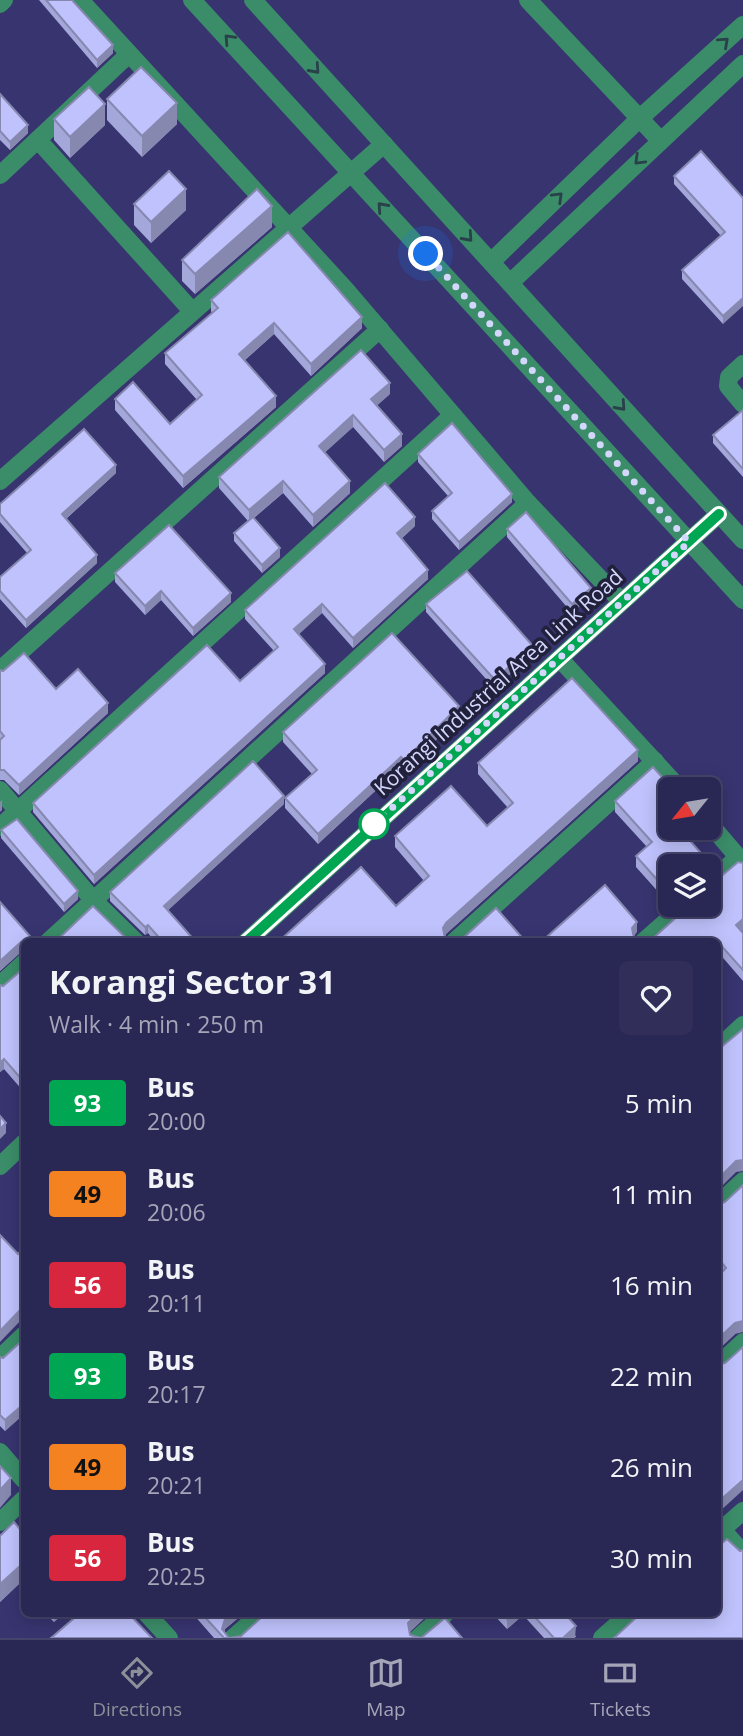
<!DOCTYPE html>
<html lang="en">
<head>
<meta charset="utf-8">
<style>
	:root { --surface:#292754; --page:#312f5a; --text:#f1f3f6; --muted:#a5a5b8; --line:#45446b; --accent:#8c9099 }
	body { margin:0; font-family:"Open Sans",sans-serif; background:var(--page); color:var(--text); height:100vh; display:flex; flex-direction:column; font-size:26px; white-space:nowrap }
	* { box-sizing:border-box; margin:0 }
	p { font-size:23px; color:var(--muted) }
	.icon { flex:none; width:38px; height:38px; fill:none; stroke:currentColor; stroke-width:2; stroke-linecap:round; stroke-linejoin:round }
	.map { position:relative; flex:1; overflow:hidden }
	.panel { position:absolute; left:21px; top:938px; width:700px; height:679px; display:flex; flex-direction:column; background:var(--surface); border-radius:10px; box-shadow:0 4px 18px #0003,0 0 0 2px var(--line) }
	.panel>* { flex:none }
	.badge { padding:0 14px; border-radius:5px; font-size:24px; line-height:46px }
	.needle { width:46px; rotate:240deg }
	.buttons { position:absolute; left:658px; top:777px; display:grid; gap:14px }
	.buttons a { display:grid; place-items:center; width:63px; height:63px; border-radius:10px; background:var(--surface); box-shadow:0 4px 18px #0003,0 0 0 2px var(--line); font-size:35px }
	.you { position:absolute; width:35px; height:35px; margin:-18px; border:5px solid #fff; border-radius:50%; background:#1a73e8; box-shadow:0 0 0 10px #1a73e833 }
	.map>.badge { position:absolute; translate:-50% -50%; box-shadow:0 0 0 4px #fff }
	.round { display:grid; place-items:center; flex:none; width:74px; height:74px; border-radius:10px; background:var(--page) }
	.headline { display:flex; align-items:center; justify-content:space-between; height:119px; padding:0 28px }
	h1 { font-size:33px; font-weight:700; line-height:52px }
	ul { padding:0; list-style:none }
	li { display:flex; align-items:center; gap:21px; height:91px; padding:0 28px }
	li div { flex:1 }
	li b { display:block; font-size:26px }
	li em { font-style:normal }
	li .badge { min-width:77px; font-weight:700; text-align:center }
	.dock { display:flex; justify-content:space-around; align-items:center; height:98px; border-top:2px solid var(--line); background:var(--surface); font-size:19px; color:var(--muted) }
	.dock a { display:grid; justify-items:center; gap:4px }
	.dock .current { color:var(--accent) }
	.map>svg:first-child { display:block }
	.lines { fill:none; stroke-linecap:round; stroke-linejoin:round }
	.minor { stroke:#3b8d69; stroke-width:18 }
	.wall { fill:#a4a7d9 }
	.shaded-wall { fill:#8688b0 }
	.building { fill:#bfc2fc; stroke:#8688b0; stroke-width:2 }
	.oneway { stroke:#29414a }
	.line-casing { stroke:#fff; stroke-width:16 }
	.line { stroke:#00a651; stroke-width:10 }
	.walk { stroke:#d4d7fc; stroke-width:7; stroke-dasharray:0 12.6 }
	.stop-dot { fill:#fff; stroke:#00a651; stroke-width:3.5 }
	.labels { text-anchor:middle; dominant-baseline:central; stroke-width:7; stroke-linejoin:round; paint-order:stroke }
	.street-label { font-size:21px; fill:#d4d7fc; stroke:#21213c }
</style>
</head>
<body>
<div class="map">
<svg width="743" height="1638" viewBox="0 0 743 1638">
	<rect width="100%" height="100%" fill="#373470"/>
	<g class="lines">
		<!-- minor -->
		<g class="minor">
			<path d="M80 0 346 290 528 503 621 601"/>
			<path d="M192 0 743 600"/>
			<path d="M253 0 743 540"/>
			<path d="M528 0 660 140"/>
			<path d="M0 4 4 0"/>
			<path d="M38 140 192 311"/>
			<path d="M0 175 129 54"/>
			<path d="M491 262 640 118 743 25"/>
			<path d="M510 283 743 64"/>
			<path d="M743 364 729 377 728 386 743 404"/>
			<path d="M0 481 384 144"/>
			<path d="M560 659 680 789"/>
			<path d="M0 670 380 329"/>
			<path d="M0 790 93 900 136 942"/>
			<path d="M709 823 743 863"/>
			<path d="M0 827 453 415"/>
			<path d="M709 884 738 857"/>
			<path d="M48 942 528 503"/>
			<path d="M246 942 719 514"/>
			<path d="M454 942 655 761"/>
			<path d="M643 942 685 905"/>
			<path d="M0 985 24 963"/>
			<path d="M718 1048 743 1025"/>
			<path d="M0 1166 24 1143"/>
			<path d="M718 1204 743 1181"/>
			<path d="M0 1358 24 1335"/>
			<path d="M718 1365 743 1342"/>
			<path d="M0 1452 24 1480"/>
			<path d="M0 1522 24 1499"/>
			<path d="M718 1525 743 1553"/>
			<path d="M718 1533 743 1511"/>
			<path d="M147 1614 169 1638"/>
			<path d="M233 1638 260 1614"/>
			<path d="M418 1638 445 1614"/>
			<path d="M602 1638 629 1614"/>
		</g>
	</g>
	<!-- wall -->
	<g class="wall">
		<path d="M39 0H72L113 53 97 68Z"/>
		<path d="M0 94 28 133 10 150 0 140Z"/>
		<path d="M107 99 177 124 142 157 107 120Z"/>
		<path d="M54 119 105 125 70 158 54 140Z"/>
		<path d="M674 176 743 198 723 324 682 279V270L721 236 674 184Z"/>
		<path d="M134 204 186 210 151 243 134 225Z"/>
		<path d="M272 227 195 294 182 281V260Z"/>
		<path d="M211 300 362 328 311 376 274 334 245 360 276 407 183 488 115 410V399L170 424 197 400 165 364V353L212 313 211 311Z"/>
		<path d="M390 394 377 405 402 446 384 462 353 427 325 452 350 493 313 527 283 493 254 518 280 557 262 573 234 541V533L248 521 219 488V477Z"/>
		<path d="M743 410V477L713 443V435Z"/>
		<path d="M418 454 512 502 459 550 432 519V511L448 496 418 462Z"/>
		<path d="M116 473 66 519 97 563 26 628 0 599V577L27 553 0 522V504Z"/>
		<path d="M415 526 401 539 428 579 353 648 322 613 298 634 325 673 94 884 33 812V803L240 681 274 651 245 619V610Z"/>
		<path d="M507 529 591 596 572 613 507 537Z"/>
		<path d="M115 573 231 602 193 636 161 600 145 615 115 582Z"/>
		<path d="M426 604 532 653 495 689 426 612Z"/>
		<path d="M0 670 56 689 108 713 19 795 4 780H0Z"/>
		<path d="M459 717 422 754 404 770 401 767 318 844 285 808V798L312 774 283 742V732Z"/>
		<path d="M638 761 446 934 445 938 396 906 424 881 395 847V836L487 826 508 808 478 774V763Z"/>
		<path d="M615 801 670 828 707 866H670L669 904 636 867V856L647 847 615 812Z"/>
		<path d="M284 804 168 910 196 942H155L148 933 145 935 110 901V892Z"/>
		<path d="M1 830 78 899 64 912 1 838Z"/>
		<path d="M743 863V930L741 931 743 933V981L718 952V942L651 940 712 884Z"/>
		<path d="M0 902 24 942V952H21L0 971Z"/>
		<path d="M24 968V1092L4 1069 0 1072V985L3 986Z"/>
		<path d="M725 1202 735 1334 718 1350V1276L721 1273 718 1269V1204H720Z"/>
		<path d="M24 1339V1415V1414L5 1431 0 1426V1357L3 1358Z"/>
		<path d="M24 1534V1589L20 1583 0 1602V1536Z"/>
		<path d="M46 1614H63L54 1622Z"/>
		<path d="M193 1614H243L225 1629 224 1632 229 1638 241 1636 265 1614H429L409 1632 410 1635 421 1638H214Z"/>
		<path d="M493 1614H565L576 1637 544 1638 523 1615 507 1629Z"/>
	</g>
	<!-- shaded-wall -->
	<g class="shaded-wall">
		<path d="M113 45V53L97 68V60Z"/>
		<path d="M177 103V124L142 157V136Z"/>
		<path d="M105 104V125L70 158V137Z"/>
		<path d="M28 125V133L10 150V142Z"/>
		<path d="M186 189V210L151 243V222Z"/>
		<path d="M272 206V227L195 294V274Z"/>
		<path d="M743 298V306L723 324V316Z"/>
		<path d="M362 317V328L311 376V364Z"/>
		<path d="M274 323V334L239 365V354Z"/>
		<path d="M390 383V394L371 411V399Z"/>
		<path d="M276 396V407L183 488V476Z"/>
		<path d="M353 415V427L319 458V446Z"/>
		<path d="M402 434V446L384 462V450Z"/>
		<path d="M116 465V473L62 522V514Z"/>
		<path d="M283 481V493L249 522V510Z"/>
		<path d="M350 481V493L313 527V515Z"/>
		<path d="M512 494V502L459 550V542Z"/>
		<path d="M415 517V526L397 543V533Z"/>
		<path d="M280 548V557L262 573V565Z"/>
		<path d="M97 555V563L26 628V620Z"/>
		<path d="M428 570V579L353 648V638Z"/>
		<path d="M591 588V596L572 613V604Z"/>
		<path d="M161 591V600L145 615V606Z"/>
		<path d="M231 593V602L193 636V628Z"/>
		<path d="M322 604V613L294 639V629Z"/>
		<path d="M532 645V653L495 689V680Z"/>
		<path d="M325 664V673L94 884V875Z"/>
		<path d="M108 703V713L19 795V785Z"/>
		<path d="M459 706V717L422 754 404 770V760Z"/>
		<path d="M638 750V761L446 934 443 939V928L446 923Z"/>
		<path d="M401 757V767L318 844V834Z"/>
		<path d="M284 796V804L164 914V906Z"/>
		<path d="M2 800V810L0 812V802Z"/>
		<path d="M78 891V899L64 912V904Z"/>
		<path d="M670 892V903L669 904V893Z"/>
		<path d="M743 919V930L736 936V925Z"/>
		<path d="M637 922V932L632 939V928Z"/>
		<path d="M148 925V933L145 935V927Z"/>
		<path d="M21 942V952L0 971V961Z"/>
		<path d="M4 1059V1069L0 1072V1063Z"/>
		<path d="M6 1123V1133L0 1139V1129Z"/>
		<path d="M743 1160V1171L736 1172 718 1190V1179L736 1161Z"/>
		<path d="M24 1306V1317L0 1342V1331Z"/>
		<path d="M743 1321V1332L735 1334 718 1350V1339L735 1323Z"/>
		<path d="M24 1404V1414L5 1431V1420Z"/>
		<path d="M11 1478V1495L0 1508V1490Z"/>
		<path d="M743 1480V1490L718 1513V1502Z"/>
		<path d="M20 1566V1583L0 1602V1584Z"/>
		<path d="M54 1614H63L54 1622Z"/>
		<path d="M231 1614H243L225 1629 223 1637 222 1629 225 1619Z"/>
		<path d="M417 1614H429L408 1634V1623Z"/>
		<path d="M513 1614H523V1615L507 1629V1619Z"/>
		<path d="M576 1626 575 1638H563Z"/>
	</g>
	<!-- building -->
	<g class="building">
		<path d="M46 0H72L113 45 97 60Z"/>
		<path d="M141 67 177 103 142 136 107 99Z"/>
		<path d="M89 87 105 104 70 137 54 119Z"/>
		<path d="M0 94 28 125 10 142 0 131Z"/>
		<path d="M701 151 743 198V298L723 316 682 270 725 232 674 176Z"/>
		<path d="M169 171 186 189 151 222 134 204Z"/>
		<path d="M257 189 272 206 195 274 182 260Z"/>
		<path d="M288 232 362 317 311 364 274 323 239 354 276 396 183 476 115 399 133 382 170 424 202 395 165 353 218 308 211 300Z"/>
		<path d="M361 350 390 383 371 399 402 434 384 450 353 415 319 446 350 481 313 515 283 481 249 510 219 477Z"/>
		<path d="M743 410V469L713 435Z"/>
		<path d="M452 423 512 494 459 542 432 511 452 493 418 454Z"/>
		<path d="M84 429 116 465 62 514 97 555 26 620 0 591V577L31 550 0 514V504Z"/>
		<path d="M385 483 415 517 397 533 428 570 353 638 322 604 294 629 325 664 94 875 33 803 207 645 240 681 278 647 245 610Z"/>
		<path d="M526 512 591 588 572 604 507 529Z"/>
		<path d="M253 517 280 548 262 565 234 533Z"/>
		<path d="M169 525 231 593 193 628 161 591 145 606 115 573Z"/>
		<path d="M467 571 532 645 495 680 426 604Z"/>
		<path d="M392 633 459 706 422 743 404 760 401 757 318 834 285 798 317 770 283 732Z"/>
		<path d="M24 653 56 689 78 669 108 703 19 785 4 770H0V740L4 736 0 731V670L3 671Z"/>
		<path d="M572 678 638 750 446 923 443 928 445 938 450 942H278L361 867 396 906 429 876 395 836 451 786 487 826 513 803 478 763Z"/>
		<path d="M253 761 284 796 164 906 196 942H163L148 925 145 927 110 892Z"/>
		<path d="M653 767 673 789H670V815L669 816 670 818V828H679L707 860 701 866H670V892L669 893 636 856 652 842 615 801Z"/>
		<path d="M17 819 78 891 64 904 1 830Z"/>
		<path d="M738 862 743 863V919L736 925 743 933V970L717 941 642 942 651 940 690 905H709V883L712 884Z"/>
		<path d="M605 885 637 922 632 928 634 938 639 942H541Z"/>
		<path d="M0 902 35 942H21L0 961Z"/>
		<path d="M93 906 128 940 127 942H55Z"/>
		<path d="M496 908 526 942H454L461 940Z"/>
		<path d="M24 968V1082L4 1059 0 1063V985L3 986Z"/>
		<path d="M743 1029V1160L736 1161 718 1179V1047L720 1048Z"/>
		<path d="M0 1116 6 1123 0 1129Z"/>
		<path d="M743 1185V1321L735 1323 718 1339V1276L726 1268 718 1258V1204H720L725 1202Z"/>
		<path d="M0 1235 18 1254 24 1248V1306L0 1331Z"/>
		<path d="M24 1339V1405V1404L5 1420 0 1415V1357L3 1358Z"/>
		<path d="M743 1347V1480L718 1502V1364L725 1363Z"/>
		<path d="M0 1466 11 1478 0 1490Z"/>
		<path d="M14 1522 24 1534V1571L20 1566 0 1584V1536Z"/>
		<path d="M727 1539 740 1551 743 1550V1638H614L640 1614H718V1541L721 1544Z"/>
		<path d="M79 1614H129L152 1638H51Z"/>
		<path d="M202 1614H231L225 1619 222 1629 229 1638 241 1636 265 1614H417L408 1623 410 1635 421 1638H224Z"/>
		<path d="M503 1614H513L507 1619Z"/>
		<path d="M532 1614H565L576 1626 563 1638H554Z"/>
		<path d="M445 1618 462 1638H421Z"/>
	</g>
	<!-- one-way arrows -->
	<defs><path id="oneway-chevron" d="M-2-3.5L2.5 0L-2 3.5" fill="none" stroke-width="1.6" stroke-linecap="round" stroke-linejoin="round" transform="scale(1.75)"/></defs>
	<g class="oneway">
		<use href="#oneway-chevron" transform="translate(229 39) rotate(-133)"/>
		<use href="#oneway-chevron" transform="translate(724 42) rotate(-42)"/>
		<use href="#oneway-chevron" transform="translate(315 69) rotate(48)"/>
		<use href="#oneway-chevron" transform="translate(639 160) rotate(136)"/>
		<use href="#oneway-chevron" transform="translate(558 197) rotate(-44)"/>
		<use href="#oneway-chevron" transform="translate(382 207) rotate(-132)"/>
		<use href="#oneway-chevron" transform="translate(468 237) rotate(48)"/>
		<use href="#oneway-chevron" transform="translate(621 406) rotate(48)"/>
	</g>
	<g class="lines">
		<!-- line casing -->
		<g class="line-casing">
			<path id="line" d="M246 942 719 514"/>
		</g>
		<!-- line -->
		<use href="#line" class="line"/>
		<!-- walk -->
		<path class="walk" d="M374 824 689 542 426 254"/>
	</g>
	<!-- markers -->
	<circle class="stop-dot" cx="374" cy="824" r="14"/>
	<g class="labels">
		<!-- street labels -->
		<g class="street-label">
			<text transform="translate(498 682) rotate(-42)">Korangi Industrial Area Link Road</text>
		</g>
	</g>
</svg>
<div class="buttons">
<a><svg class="needle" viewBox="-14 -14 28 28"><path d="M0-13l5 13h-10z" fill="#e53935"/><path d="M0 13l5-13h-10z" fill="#a5a5b8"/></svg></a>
<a><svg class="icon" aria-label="layers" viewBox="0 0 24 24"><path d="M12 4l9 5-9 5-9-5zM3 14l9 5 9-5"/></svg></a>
</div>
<div class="you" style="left:426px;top:254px"></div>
<section class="panel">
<div class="headline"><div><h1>Korangi Sector 31</h1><p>Walk · 4 min · 250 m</p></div><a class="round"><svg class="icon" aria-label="heart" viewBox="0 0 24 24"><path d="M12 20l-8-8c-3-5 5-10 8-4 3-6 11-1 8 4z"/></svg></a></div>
<ul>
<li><span class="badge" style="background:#00a651;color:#fff">93</span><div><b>Bus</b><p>20:00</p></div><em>5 min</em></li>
<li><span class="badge" style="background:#f58220;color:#111">49</span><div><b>Bus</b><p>20:06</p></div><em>11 min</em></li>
<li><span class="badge" style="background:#d7263d;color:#fff">56</span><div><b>Bus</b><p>20:11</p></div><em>16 min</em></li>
<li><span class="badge" style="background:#00a651;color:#fff">93</span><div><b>Bus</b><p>20:17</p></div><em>22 min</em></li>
<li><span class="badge" style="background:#f58220;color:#111">49</span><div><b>Bus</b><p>20:21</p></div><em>26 min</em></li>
<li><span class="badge" style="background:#d7263d;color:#fff">56</span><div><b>Bus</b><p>20:25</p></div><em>30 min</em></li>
</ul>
</section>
</div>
<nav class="dock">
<a class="current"><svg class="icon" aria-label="directions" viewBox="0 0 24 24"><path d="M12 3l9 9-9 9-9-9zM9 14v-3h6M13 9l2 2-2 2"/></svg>Directions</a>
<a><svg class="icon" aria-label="map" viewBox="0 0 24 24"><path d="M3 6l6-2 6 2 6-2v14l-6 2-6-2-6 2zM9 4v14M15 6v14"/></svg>Map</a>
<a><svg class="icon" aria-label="tickets" viewBox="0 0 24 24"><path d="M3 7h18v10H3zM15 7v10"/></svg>Tickets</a>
</nav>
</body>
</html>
